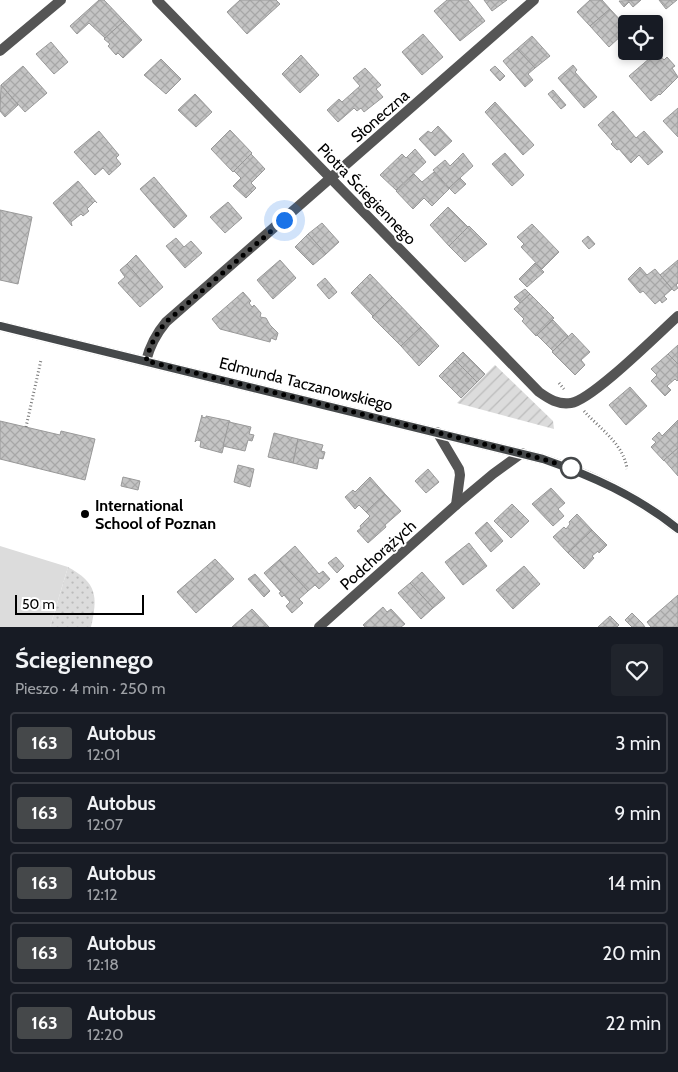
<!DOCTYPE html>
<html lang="pl">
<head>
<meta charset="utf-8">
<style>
	:root { --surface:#171b24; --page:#20242c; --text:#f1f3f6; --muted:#9ea1a6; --line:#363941 }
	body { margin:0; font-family:Cabin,sans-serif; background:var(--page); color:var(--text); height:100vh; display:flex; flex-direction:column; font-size:19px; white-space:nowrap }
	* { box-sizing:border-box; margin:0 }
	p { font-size:16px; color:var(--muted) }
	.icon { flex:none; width:28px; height:28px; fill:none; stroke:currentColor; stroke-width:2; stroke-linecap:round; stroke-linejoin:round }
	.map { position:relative; height:627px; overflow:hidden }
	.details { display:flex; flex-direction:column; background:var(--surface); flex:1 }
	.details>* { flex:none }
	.badge { padding:0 10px; border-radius:4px; font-size:18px; line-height:32px }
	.controls { position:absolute; left:618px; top:15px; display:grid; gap:10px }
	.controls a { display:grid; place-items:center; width:45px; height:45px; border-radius:5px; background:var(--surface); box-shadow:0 2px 8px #0003; font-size:25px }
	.scale { position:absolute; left:15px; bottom:12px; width:129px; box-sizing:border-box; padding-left:5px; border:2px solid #000; border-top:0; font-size:14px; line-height:18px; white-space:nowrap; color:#000; -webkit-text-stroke:4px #fff; paint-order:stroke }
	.you { position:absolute; width:25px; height:25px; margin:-12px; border:4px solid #fff; border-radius:50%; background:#1a73e8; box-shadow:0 0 0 8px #1a73e833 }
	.map>.badge { position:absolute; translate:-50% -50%; box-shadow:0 0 0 2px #fff }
	.round { display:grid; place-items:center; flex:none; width:52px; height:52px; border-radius:5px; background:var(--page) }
	.headline { display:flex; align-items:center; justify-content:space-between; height:85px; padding:0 15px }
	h1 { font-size:24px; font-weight:800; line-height:38px }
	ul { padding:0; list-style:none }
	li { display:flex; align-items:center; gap:15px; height:62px; margin:0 10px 8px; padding:0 5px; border:2px solid var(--line); border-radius:5px }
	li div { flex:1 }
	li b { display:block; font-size:19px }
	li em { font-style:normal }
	li .badge { min-width:55px; font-weight:700; text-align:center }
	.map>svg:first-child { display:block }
	.grass { fill:url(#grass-dots) }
	.garden { fill:url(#garden-furrows) }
	.pitch { fill:#dcdcdc }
	.building { fill:url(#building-cross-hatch); stroke:#999 }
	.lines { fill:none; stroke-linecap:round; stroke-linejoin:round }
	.path { stroke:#777; stroke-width:3; stroke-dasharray:1 2.5; stroke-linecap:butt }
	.street { stroke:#555; stroke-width:10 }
	.secondary { stroke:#222; stroke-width:10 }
	.line-casing { stroke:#fff; stroke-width:11 }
	.line { stroke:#45484a; stroke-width:8 }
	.walk { stroke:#000; stroke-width:5; stroke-dasharray:0 9 }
	.stop-dot { fill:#fff; stroke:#45484a; stroke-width:2.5 }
	.poi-dot { fill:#000; stroke:#fff; stroke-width:2 }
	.labels { text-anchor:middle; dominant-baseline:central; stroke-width:4; stroke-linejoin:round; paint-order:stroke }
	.street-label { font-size:16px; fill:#000; stroke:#fff }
	.poi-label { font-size:16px; font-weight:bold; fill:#000; stroke:#fff; text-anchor:start }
</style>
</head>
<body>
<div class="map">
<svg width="678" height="627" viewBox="0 0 678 627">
	<defs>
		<pattern id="grass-dots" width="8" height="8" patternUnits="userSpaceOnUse" patternTransform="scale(1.25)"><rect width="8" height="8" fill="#dcdcdc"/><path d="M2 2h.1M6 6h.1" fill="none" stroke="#bbb" stroke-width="1.8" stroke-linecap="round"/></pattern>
		<pattern id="garden-furrows" width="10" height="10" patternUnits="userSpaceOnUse" patternTransform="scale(1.25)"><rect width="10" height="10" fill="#dcdcdc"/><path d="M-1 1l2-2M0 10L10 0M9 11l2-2" fill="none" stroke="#bbb"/></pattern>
		<pattern id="building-cross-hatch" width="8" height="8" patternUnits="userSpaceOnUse" patternTransform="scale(1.25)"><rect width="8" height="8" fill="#c4c4c4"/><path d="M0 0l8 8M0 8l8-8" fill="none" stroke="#a7a7a7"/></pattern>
	</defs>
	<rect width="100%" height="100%" fill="#fff"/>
	<!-- grass -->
	<path class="grass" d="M68 567C97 583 98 596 91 627H50Z"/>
	<!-- garden -->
	<path class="garden" d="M495 365 553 421 554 429 457 403Z"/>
	<!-- pitch -->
	<path class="pitch" d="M0 546 68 567 50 627H0Z"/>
	<!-- building -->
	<g class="building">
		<path d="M99 0H104L124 21 105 38 89 23 77 34 70 26Z"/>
		<path d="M240 0H276L280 4 247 34 227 12Z"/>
		<path d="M447 0H468L485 21 460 41 434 11Z"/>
		<path d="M484 0H507L492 11Z"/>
		<path d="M590 0H602L610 9 590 26 577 12Z"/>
		<path d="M641 0 633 7 629 2 624 7 619 1Z"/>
		<path d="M659 0H677L666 9Z"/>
		<path d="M610 9 623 23 618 28 623 34 609 47 590 26Z"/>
		<path d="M124 21 142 40 123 58 118 53 116 55 108 46 110 44 104 39Z"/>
		<path d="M423 34 443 57 422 75 402 52Z"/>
		<path d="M532 36 550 56 535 68 517 49Z"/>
		<path d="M51 42 68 62 54 74 36 54Z"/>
		<path d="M517 49 535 68 528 74 533 80 525 87 503 61Z"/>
		<path d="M657 52 664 60 667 57 675 66 672 68 678 77 660 95 659 94 651 101 629 76Z"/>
		<path d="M301 55 319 75 300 93 282 74Z"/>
		<path d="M161 59 181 79 166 94 144 75Z"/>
		<path d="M573 65 577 70 575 72 597 97 584 108 558 78Z"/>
		<path d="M23 66 47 93 25 112 1 85Z"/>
		<path d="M495 66 505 76 500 81 490 70Z"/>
		<path d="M365 68 381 85 376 89 383 97 364 112 361 108 357 111 354 108 338 122 327 110 339 99 342 102 360 86 353 78Z"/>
		<path d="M1 85 18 105 5 117 0 111Z"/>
		<path d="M553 90 566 105 561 109 548 94Z"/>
		<path d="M195 94 212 112 196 127 178 110Z"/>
		<path d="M495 102 534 145 523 155 485 112Z"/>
		<path d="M678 108V137L663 121Z"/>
		<path d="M613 111 636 138 644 131 663 152 648 165 639 155 631 163 619 149 617 150 611 144 613 142 598 125Z"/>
		<path d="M438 126 452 141 435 156 419 139 428 131 431 133Z"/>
		<path d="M230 130 252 153 233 172 211 149Z"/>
		<path d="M99 131 119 155 116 158 121 164 109 175 103 168 95 175 74 152Z"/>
		<path d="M415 149 426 162 396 190 380 175 402 154 406 158Z"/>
		<path d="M463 153 473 166 449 188 433 170 445 160 450 166Z"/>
		<path d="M505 153 524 175 512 186 492 164Z"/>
		<path d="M251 154 265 169 251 183 256 188 246 198 233 186 241 178 234 171Z"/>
		<path d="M434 172 449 189 432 206 424 198 413 209 396 191 414 174 422 182Z"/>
		<path d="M154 177 187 216 174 228 140 189Z"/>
		<path d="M460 178 466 184 455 194 449 188Z"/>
		<path d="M78 181 97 203 95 201 87 209 89 211 83 216 81 214 71 222 72 226 53 203Z"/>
		<path d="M228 202 242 218 225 233 210 217Z"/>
		<path d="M448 207 468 227 449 246 430 225Z"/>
		<path d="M0 210 32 217 18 284 0 280Z"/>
		<path d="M322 223 339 242 326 254 308 234Z"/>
		<path d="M532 224 559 252 542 269 521 247 524 244 517 237Z"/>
		<path d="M469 226 487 244 465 262 449 246Z"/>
		<path d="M308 234 326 254 313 265 295 247Z"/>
		<path d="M588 236 595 244 589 249 582 241Z"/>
		<path d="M176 238 184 247 191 241 202 253 185 268 166 246Z"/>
		<path d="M136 255 163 287 154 295 127 264Z"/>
		<path d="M280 260 296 278 273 299 257 280Z"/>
		<path d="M678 260V283L676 285 678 288 674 291 660 275Z"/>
		<path d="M535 263 544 272 527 287 519 279Z"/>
		<path d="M127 264 154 295 140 307 118 283 125 277 120 270Z"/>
		<path d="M640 267 647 275 655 269 672 289 664 296 667 299 662 303 660 300 655 304 643 291 640 293 628 279Z"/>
		<path d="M370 274 392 297 373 316 351 293Z"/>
		<path d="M325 278 337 292 329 299 317 285Z"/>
		<path d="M525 289 530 294 520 303 514 297Z"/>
		<path d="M243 292 251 301 249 303 252 307 254 305 261 313 260 317 266 318 270 325 278 333 276 340 271 338 270 342 220 329 212 319Z"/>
		<path d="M530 294 554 318 536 336 522 321 524 319 514 309Z"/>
		<path d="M392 297 421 327 401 346 372 317Z"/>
		<path d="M553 320 568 336 553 351 537 335Z"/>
		<path d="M421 327 439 346 419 366 401 346Z"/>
		<path d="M572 333 590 352 581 360 585 365 575 375 552 352Z"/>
		<path d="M678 345V364L668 354Z"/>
		<path d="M463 352 485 374 477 382 455 360Z"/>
		<path d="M668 354 678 364V380L677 381 675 379 667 386 671 390 665 396 651 381 657 375 651 369Z"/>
		<path d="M455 360 477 382 461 398 439 376Z"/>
		<path d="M630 387 647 406 626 425 609 405Z"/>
		<path d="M202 415V417L206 418V416L230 421 222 453 200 447 201 441 197 440 195 442Z"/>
		<path d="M678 420V448L664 461 651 447 656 442 652 439 659 432 662 436Z"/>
		<path d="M0 421 60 435 61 431 95 439 85 480 0 459Z"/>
		<path d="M229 422 251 427 249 434 254 435 252 441 248 440 245 451 223 446Z"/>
		<path d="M274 433 298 439 293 463 268 457Z"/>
		<path d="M298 439 323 445 321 451 325 452 323 459 319 458 317 469 293 463Z"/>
		<path d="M678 448V476L664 460Z"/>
		<path d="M238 465 254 469 250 487 234 482Z"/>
		<path d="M428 469 439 482 426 493 415 481Z"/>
		<path d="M123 477 140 481 138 490 121 486Z"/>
		<path d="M370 477 385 494 366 512 359 505 355 509 345 497 353 490 355 492Z"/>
		<path d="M551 488 565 503 558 509 564 516 553 526 532 504Z"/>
		<path d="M385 494 401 511 385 525 386 527 368 543 357 531 361 528 360 526 370 516 366 512Z"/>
		<path d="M512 504 529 521 511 538 494 521Z"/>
		<path d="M577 514 592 530 568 553 553 537 564 527 566 529 570 524 569 522Z"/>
		<path d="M487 522 503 541 491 552 475 533Z"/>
		<path d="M592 530 607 545 599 553 598 551 592 556 594 558 584 569 568 553Z"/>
		<path d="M469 543 487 566 463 585 445 562Z"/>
		<path d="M295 546 319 574 323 571 330 579 319 589 315 585 308 591 279 560Z"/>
		<path d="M336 557 344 566 337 573 328 563Z"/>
		<path d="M215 559 234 579 196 613 177 592Z"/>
		<path d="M279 560 308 591 299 599 303 603 292 613 286 606 290 602 284 595 282 597 279 593 281 592 264 573Z"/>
		<path d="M524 566 540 584 513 609 496 590Z"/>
		<path d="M422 572 445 598 433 608 410 583Z"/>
		<path d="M255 574 270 591 264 597 248 579Z"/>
		<path d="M410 583 433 608 421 619 398 593Z"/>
		<path d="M678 595V627H651L647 622Z"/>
		<path d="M383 607 387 612 391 609 405 624 401 627H365L363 625Z"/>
		<path d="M252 609 269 627H232Z"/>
		<path d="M632 613 642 623 645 627H632L625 620Z"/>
		<path d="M610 616 619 625 617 627H598Z"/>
	</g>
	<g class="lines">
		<!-- path -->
		<g class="path">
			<path d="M559 383 564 389"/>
			<path d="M584 411C599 428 624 444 627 469"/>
			<path d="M26 427 41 360"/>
		</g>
		<!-- street -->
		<g class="street">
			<path d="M157 0 539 392C549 399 558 405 571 403 592 400 658 334 678 316"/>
			<path d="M0 51 61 0"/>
			<path d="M146 361C150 345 156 334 166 322L534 0"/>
			<path d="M437 432 459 469 460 475 456 505"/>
			<path d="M319 627 456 505 493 474 522 453"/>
		</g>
		<!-- secondary -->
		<path class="secondary" d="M0 326 543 459C592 475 637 496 678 529"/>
	</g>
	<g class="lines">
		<!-- line casing -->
		<g class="line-casing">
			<path id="line" d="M0 326 543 459C592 476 637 496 678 529"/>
		</g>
		<!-- line -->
		<use href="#line" class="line"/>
		<!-- walk -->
		<path class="walk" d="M284 220 166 322C156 334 150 345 146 361L488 445 543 459 571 468"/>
	</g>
	<!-- markers -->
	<circle class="stop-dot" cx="571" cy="468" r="10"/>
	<circle class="poi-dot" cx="85" cy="514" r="5"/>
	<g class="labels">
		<!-- street labels -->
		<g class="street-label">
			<text transform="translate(380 116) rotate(-41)">Słoneczna</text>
			<text transform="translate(367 194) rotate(46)">Piotra Ściegiennego</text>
			<text transform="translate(306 384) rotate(14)">Edmunda Taczanowskiego</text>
			<text transform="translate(378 555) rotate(-42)">Podchorążych</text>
		</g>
		<!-- poi labels -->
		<g class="poi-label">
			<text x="95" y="505">International<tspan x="95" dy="18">School of Poznan</tspan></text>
		</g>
	</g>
</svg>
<div class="controls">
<a><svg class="icon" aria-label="locate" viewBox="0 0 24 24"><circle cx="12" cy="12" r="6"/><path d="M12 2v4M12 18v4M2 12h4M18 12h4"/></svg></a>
</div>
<div class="scale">50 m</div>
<div class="you" style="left:284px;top:220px"></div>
</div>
<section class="details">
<div class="headline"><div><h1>Ściegiennego</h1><p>Pieszo · 4 min · 250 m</p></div><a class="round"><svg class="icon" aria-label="heart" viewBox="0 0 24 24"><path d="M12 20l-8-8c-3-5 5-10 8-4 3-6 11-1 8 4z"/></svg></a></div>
<ul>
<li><span class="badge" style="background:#45484a;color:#fff">163</span><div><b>Autobus</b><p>12:01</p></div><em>3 min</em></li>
<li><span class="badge" style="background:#45484a;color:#fff">163</span><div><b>Autobus</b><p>12:07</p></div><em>9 min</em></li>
<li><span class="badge" style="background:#45484a;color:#fff">163</span><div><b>Autobus</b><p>12:12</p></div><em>14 min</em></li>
<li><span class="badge" style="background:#45484a;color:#fff">163</span><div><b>Autobus</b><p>12:18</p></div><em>20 min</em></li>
<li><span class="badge" style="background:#45484a;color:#fff">163</span><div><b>Autobus</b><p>12:20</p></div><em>22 min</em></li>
</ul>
</section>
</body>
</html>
